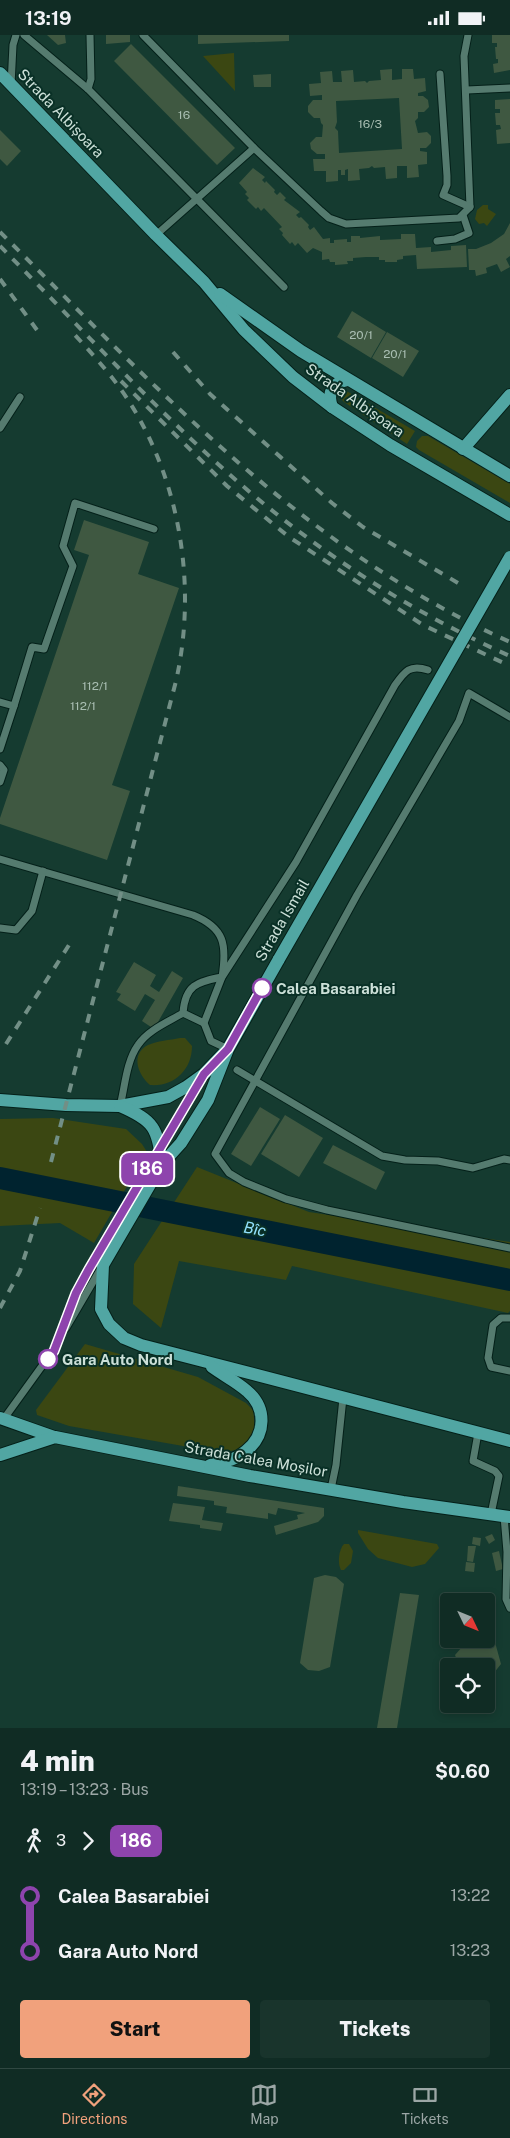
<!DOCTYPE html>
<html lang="en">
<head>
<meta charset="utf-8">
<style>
	:root { --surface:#102c24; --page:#19342c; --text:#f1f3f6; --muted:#9ca7a6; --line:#304841; --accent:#f1a17c }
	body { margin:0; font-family:"Public Sans",sans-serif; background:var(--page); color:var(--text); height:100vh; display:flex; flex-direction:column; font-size:19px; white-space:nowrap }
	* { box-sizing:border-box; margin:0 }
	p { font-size:16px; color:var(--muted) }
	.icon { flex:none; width:28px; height:28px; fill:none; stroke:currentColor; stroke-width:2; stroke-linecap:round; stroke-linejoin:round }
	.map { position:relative; height:1693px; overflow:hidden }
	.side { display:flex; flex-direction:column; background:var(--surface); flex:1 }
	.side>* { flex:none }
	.badge { padding:0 10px; border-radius:8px; font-size:18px; line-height:32px }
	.needle { width:32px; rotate:133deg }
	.buttons { position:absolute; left:440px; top:1558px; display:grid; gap:10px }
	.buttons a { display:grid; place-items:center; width:55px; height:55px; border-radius:5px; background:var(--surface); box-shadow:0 2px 8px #0003,0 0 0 1px var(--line); font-size:25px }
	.map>.badge { position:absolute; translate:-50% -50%; box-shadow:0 0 0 2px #fff }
	.legs { display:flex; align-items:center; gap:8px; height:55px; padding:0 20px; font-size:16px }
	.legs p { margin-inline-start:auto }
	.overview { display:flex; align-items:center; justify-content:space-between; height:85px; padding:0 20px }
	h1 { font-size:28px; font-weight:800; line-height:38px }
	.button { display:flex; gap:10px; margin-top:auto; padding:10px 20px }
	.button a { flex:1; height:58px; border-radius:5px; background:var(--accent); color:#111; font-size:20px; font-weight:800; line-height:58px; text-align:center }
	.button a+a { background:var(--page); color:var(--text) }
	ul { padding:0 20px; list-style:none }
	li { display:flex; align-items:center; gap:18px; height:55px; font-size:19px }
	li i { display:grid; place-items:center; width:8px; height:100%; margin:0 6px; background:currentColor }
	li i::after { content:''; width:12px; height:12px; margin:-6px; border:4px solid; border-radius:50%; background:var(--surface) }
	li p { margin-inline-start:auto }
	li:first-child i { background:linear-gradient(#0000 50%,currentColor 0) }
	li:last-child i { background:linear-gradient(currentColor 50%,#0000 0) }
	.status { display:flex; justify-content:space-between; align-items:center; height:35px; padding:0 25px; background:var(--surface); direction:ltr }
	.status svg { height:14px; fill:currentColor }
	.tabs { display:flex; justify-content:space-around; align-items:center; height:70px; border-top:1px solid var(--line); background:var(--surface); font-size:14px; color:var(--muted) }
	.tabs a { display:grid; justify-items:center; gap:2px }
	.tabs .active { color:var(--accent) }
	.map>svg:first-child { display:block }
	.green { fill:#3b4712 }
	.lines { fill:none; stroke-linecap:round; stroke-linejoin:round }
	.river { stroke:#00232f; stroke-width:22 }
	.building { fill:#3f5841; fill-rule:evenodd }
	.lane-casing { stroke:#042019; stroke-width:9 }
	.primary-casing { stroke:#042019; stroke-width:14 }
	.lane { stroke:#557b6f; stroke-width:7 }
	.primary { stroke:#51a6a3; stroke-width:12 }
	.rail { stroke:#728f86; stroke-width:4; stroke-dasharray:9 9; stroke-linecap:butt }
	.primary-bridge-casing { stroke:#042019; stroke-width:14; stroke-linecap:butt }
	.primary-bridge { stroke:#51a6a3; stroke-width:12 }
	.line-1-casing { stroke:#fff; stroke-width:11 }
	.line-1 { stroke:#8e44ad; stroke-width:8 }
	.stop-1-dot { fill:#fff; stroke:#8e44ad; stroke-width:2.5 }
	.labels { text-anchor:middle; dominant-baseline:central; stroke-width:4; stroke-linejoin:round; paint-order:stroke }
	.number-label { font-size:12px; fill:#a9beb2 }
	.street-label { font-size:15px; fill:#cce0d8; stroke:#093026 }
	.stop-label { font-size:15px; font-weight:bold; fill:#cce0d8; stroke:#093026; text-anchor:start }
	.water-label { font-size:16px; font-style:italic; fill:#92e1fd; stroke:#093026 }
</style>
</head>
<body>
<div class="status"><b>13:19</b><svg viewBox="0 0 49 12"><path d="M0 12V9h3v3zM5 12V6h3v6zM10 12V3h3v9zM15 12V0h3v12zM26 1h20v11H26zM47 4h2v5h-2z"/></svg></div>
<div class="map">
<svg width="510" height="1693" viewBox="0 0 510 1693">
	<rect width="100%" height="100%" fill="#153b30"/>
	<!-- green -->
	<g class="green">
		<path d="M234 18 235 56 203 21Z"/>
		<path d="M483 170H488V174L496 179 487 191 484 188 479 189 475 184 477 175Z"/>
		<path d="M343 354 415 396 407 409 344 367 338 361 339 356Z"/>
		<path d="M422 401H428L510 449V468L419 415 416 412 417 406Z"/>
		<path d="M180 1003H185L192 1011C192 1035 174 1052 150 1050 138 1040 130 1019 148 1010 157 1006 170 1005 180 1003Z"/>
		<path d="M53 1083 126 1094 142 1109 147 1117 94 1208 60 1188 0 1191V1084Z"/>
		<path d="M197 1132 309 1177 510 1207V1276L508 1278 292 1231 286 1245 179 1226 161 1293 133 1269 134 1229Z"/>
		<path d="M85 1309 198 1342 246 1368 253 1375 254 1383V1393L249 1405 239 1414 223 1418 69 1391 37 1380 36 1375Z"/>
		<path d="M358 1495 437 1509 439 1513 425 1529 412 1532 378 1523 368 1514 358 1498Z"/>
		<path d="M344 1509H349L353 1516 351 1528 344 1535H341C337 1528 339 1514 344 1509Z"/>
	</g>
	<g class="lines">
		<!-- river -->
		<path class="river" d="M0 1143 510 1245"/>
	</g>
	<!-- building -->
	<g class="building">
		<path d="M47 0H65L66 8 58 10Z"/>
		<path d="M106 0H130V7L106 9Z"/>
		<path d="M198 0H289V6L198 9Z"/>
		<path d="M492 0H510V35L494 38 493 29 498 28V24H496L495 12H497V8H492Z"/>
		<path d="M131 9 235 113 217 130 114 26Z"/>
		<path d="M392 34V45L402 44V34H413L414 44 425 43 426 56 418 58V61H423L428 65 429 72 424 77H418V83L415 86 418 98 427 97 431 101V108L426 113H420V116L427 117V129L418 130 419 142 407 143V131H397V143L386 144 385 132 374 133 372 131 369 133 359 134 360 145 348 146V134L345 135V140H341V135H338V146L326 147V136H314L313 124H325V119H317L311 114 310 108 316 102H322L323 90 321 88 320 83H314L308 77V71L313 65H322V60L310 61 309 49 321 48 320 37 332 36 333 47H342L341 36 353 35 354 47 365 46 367 48 369 46 381 45 380 35ZM399 63 402 114 339 118 338 96 335 93 337 87 336 66Z"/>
		<path d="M271 39V52H254L253 40Z"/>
		<path d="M510 64V108L497 109 496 95 501 94 500 90H496L495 78H500V74H495V65Z"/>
		<path d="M0 95 21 116 7 131 0 124Z"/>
		<path d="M253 133 265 142 262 145 265 148 266 146 275 155 274 157 277 160 280 157 286 163 284 165 300 177 296 180 299 183 301 182 309 190 308 192 310 195 314 192 323 204 330 203V208H334V205L347 204V207H351V201H360V203L380 201V205L401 204V199H415L416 213 431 212V217L451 215V211L466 210 467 232 417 234 416 220 403 221V224L397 225V227H385V225H379V222H366L353 223V226H347L348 229 335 230V227H330L329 224 322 225V217L313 213 307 218 298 208 295 211 292 207 290 209 282 200 283 198 279 194 282 192 264 173 261 176 258 172 256 174 247 165 249 163 245 159 247 157 239 148Z"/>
		<path d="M510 188V221L506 224 510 232 501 237 497 229 486 233 487 238 476 241 475 235H469L468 214H476L491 208 504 199Z"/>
		<path d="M352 276 386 297 371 323 337 302Z"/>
		<path d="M387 297 419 316 403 342 372 323Z"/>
		<path d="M84 485 149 507 138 539 179 553 112 750 130 756 107 825 0 789V783L89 520 74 515Z"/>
		<path d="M134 927 156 940 150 951 159 957 172 936 183 943 154 994 142 986 155 965 145 959 135 976 117 965 121 959 116 957Z"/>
		<path d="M260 1072 280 1084 251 1131 231 1119Z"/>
		<path d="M285 1080 323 1103 299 1142 261 1119Z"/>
		<path d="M333 1110 385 1137 376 1155 323 1128Z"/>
		<path d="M178 1451 324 1473V1481L318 1487 276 1500 274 1491 298 1484 297 1480 305 1478 278 1473 276 1480 268 1478V1484L226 1478 227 1472 214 1470V1466L177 1461Z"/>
		<path d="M173 1468 205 1472 202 1485 223 1488 221 1496 200 1493V1490L169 1486Z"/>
		<path d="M492 1499 495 1505 489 1509 485 1502Z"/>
		<path d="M473 1502 481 1503 480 1511 472 1509Z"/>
		<path d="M468 1511H476L473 1527 467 1526Z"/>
		<path d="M499 1516 503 1534 496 1536 492 1518Z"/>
		<path d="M466 1527 475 1528 474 1537 465 1536Z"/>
		<path d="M325 1540 336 1542 344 1549 330 1632 319 1636 308 1635 300 1628 314 1543Z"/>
		<path d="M400 1558 419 1560 397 1693H377Z"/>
		<path d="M486 1587 490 1589 501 1629 486 1648V1631H459L455 1620 469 1604H486Z"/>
	</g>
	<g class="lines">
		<!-- lane casing -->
		<g class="lane-casing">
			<g id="lane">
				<path d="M24 0 88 54 284 252"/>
				<path d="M143 0 254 113 321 176 329 183 346 189 459 183 470 172 464 21 468 0"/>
				<path d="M440 39 447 141V150L443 160 470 172"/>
				<path d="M11 50 13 10 16 0"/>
				<path d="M88 54 91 44 90 0"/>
				<path d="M467 55 510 53"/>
				<path d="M156 200 254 113"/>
				<path d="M437 206 455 204 469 198 463 180"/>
				<path d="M0 393 20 362"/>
				<path d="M0 667 14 671 32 612 44 614 73 531 63 511 75 468 154 494"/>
				<path d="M510 682 469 658 459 686 357 860 215 1119 229 1138 244 1147 286 1164 327 1175 510 1213"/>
				<path d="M0 714 14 671"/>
				<path d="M0 730 4 735 0 747"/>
				<path d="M0 824 193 880C225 893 227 910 222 942 197 947 185 950 183 978L204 988"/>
				<path d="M0 893 16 895 32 876 43 836"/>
				<path d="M228 1014 211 1006 204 988 222 942 296 827 395 650C405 636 410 629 428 635"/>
				<path d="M237 1035 382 1121 405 1125 438 1126 473 1133 504 1124 510 1125"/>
				<path d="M120 1071C125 1052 126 1027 138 1010 148 995 168 987 183 978"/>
				<path d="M510 1283H501L493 1290 488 1323 491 1332 510 1336"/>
				<path d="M66 1293 100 1235"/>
				<path d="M54 1316 76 1258 89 1234 199 1046"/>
				<path d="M3 1385 55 1313"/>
				<path d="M478 1398 473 1426 495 1436 499 1441 491 1479"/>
				<path d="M331 1454 336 1430 343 1363"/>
				<path d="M504 1481 507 1517 506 1564 510 1573"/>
			</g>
		</g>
		<!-- primary casing -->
		<g class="primary-casing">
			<g id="primary">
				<path d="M0 38 156 200 204 247 244 295 293 342 332 372 390 410 510 480"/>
				<path d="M220 259 301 316 510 441"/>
				<path d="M332 372C327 358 332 348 347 345"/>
				<path d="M463 414 510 360"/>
				<path d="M279 924 228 1014 208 1065 181 1108 162 1129 103 1230 101 1274 109 1289 124 1303 141 1310 203 1326 510 1406"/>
				<path d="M0 1065 66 1070 120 1071 168 1062 186 1052 204 1039 225 1017"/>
				<path d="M120 1071C155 1086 157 1093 162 1129"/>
				<path d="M0 1383 54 1402"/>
				<path d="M0 1420 55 1402 250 1441 403 1467 510 1482"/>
				<path d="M210 1430C223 1427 236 1425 246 1416 266 1400 267 1373 247 1356 237 1347 223 1340 212 1332"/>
			</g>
		</g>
		<!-- lane -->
		<use href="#lane" class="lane"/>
		<!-- primary -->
		<use href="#primary" class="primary"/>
		<!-- rail -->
		<g class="rail">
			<path d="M0 197C158 354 303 514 510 607"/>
			<path d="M0 211C78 290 154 373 237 446 318 517 411 577 510 621"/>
			<path d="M0 244 42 302"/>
			<path d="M173 317 210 359 332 468 363 492 458 548"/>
			<path d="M121 346 227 451 289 502 423 590 510 631"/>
			<path d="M6 1009 69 910"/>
			<path d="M51 1127 176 646C197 553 181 449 130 368 115 344 95 322 75 300"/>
			<path d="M0 1273 20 1236 40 1173"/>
		</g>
		<!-- primary-bridge casing -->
		<g class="primary-bridge-casing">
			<path id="primary-bridge" d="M279 924 510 522"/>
		</g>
		<!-- primary-bridge -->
		<use href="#primary-bridge" class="primary-bridge"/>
	</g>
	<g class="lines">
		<!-- line-1 casing -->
		<g class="line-1-casing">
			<path id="line-1" d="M48 1324 54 1316 76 1258 89 1234 204 1039 228 1014 262 953"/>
		</g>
		<!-- line-1 -->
		<use href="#line-1" class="line-1"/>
	</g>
	<!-- markers -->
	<g class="stop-1-dot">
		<circle cx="262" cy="953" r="9"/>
		<circle cx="48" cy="1324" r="9"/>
	</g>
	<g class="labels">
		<!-- number labels -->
		<g class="number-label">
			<text x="184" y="80">16</text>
			<text x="370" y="89">16/3</text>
			<text x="361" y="300">20/1</text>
			<text x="395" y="319">20/1</text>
			<text x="95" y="651">112/1</text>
			<text x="83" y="671">112/1</text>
		</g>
		<!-- street labels -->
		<g class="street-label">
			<text transform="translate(61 78) rotate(46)">Strada Albișoara</text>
			<text transform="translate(355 365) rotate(35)">Strada Albișoara</text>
			<text transform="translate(282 885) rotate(-60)">Strada Ismail</text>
			<text transform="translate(256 1424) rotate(10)">Strada Calea Moșilor</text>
		</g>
		<!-- stop labels -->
		<g class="stop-label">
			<text x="276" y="953">Calea Basarabiei</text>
			<text x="62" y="1324">Gara Auto Nord</text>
		</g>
		<!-- water labels -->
		<g class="water-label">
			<text transform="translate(255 1194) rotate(11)">Bîc</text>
		</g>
	</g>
</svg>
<div class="buttons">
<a><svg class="needle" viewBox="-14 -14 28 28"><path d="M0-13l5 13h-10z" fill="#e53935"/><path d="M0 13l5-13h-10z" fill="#9ca7a6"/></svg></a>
<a><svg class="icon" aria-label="locate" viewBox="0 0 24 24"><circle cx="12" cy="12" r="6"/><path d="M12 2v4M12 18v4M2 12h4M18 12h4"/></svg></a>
</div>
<b class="badge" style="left:147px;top:1134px;background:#8e44ad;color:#fff">186</b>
</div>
<section class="side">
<div class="overview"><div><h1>4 min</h1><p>13:19 – 13:23 · Bus</p></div><b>$0.60</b></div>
<div class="legs"><svg class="icon" aria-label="walk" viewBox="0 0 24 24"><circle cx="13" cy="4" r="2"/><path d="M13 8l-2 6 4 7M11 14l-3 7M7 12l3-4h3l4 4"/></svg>3<svg class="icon" aria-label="forward" viewBox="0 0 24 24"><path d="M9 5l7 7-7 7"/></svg><b class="badge" style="background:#8e44ad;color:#fff">186</b></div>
<ul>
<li><i style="color:#8e44ad"></i><b>Calea Basarabiei</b><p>13:22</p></li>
<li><i style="color:#8e44ad"></i><b>Gara Auto Nord</b><p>13:23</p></li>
</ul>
<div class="button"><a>Start</a><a>Tickets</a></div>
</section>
<nav class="tabs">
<a class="active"><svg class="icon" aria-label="directions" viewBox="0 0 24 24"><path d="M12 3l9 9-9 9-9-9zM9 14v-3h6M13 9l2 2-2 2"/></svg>Directions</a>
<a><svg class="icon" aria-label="map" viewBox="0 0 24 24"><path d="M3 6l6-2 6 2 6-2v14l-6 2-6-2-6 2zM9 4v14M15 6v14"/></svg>Map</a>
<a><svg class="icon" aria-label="tickets" viewBox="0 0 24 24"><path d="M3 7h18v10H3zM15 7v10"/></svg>Tickets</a>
</nav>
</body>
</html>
